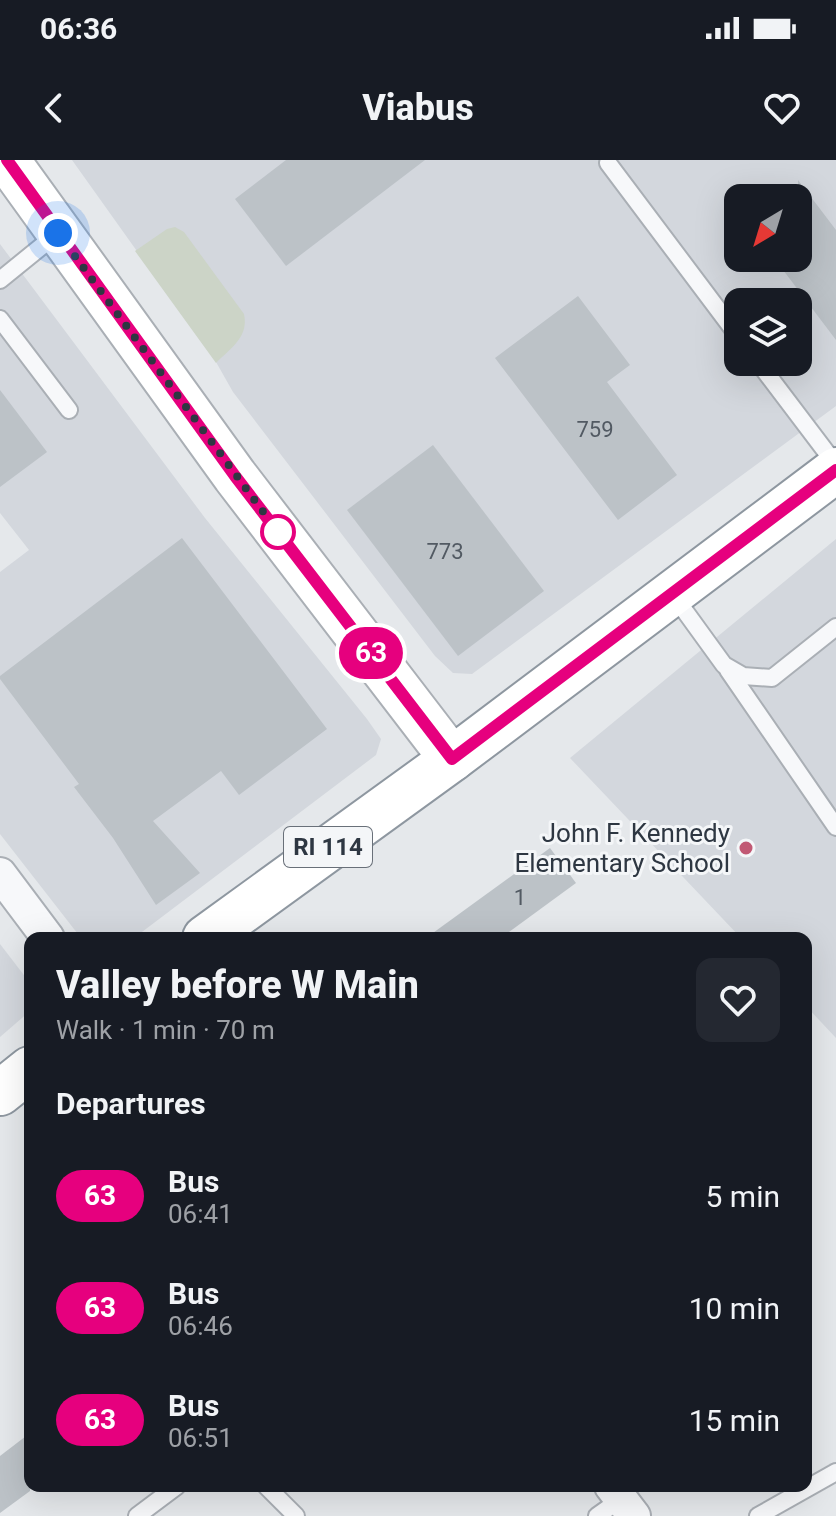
<!DOCTYPE html>
<html lang="en">
<head>
<meta charset="utf-8">
<style>
	:root { --surface:#171b24; --page:#242831; --text:#f1f3f6; --muted:#9ea1a6 }
	body { margin:0; font-family:Roboto,sans-serif; background:var(--page); color:var(--text); height:100vh; display:flex; flex-direction:column; font-size:30px; white-space:nowrap }
	* { box-sizing:border-box; margin:0 }
	p { font-size:26px; color:var(--muted) }
	.icon { flex:none; width:44px; height:44px; fill:none; stroke:currentColor; stroke-width:2; stroke-linecap:round; stroke-linejoin:round }
	.map { position:relative; flex:1; overflow:hidden }
	.details { position:absolute; left:24px; top:772px; width:788px; height:560px; display:flex; flex-direction:column; background:var(--surface); border-radius:16px; box-shadow:0 8px 32px #0002 }
	.details>* { flex:none }
	.badge { padding:0 16px; border-radius:26px; font-size:28px; line-height:52px }
	.needle { width:52px; rotate:218deg }
	.buttons { position:absolute; left:724px; top:24px; display:grid; gap:16px }
	.buttons a { display:grid; place-items:center; width:88px; height:88px; border-radius:16px; background:var(--surface); box-shadow:0 8px 32px #0002; font-size:40px }
	.you { position:absolute; width:40px; height:40px; margin:-20px; border:6px solid #fff; border-radius:50%; background:#1a73e8; box-shadow:0 0 0 12px #1a73e833 }
	.map>.badge { position:absolute; translate:-50% -50%; box-shadow:0 0 0 4px #fff }
	h2 { padding:0 32px; font-size:30px; line-height:72px }
	.round { display:grid; place-items:center; flex:none; width:84px; height:84px; border-radius:16px; background:var(--page) }
	.summary { display:flex; align-items:center; justify-content:space-between; height:136px; padding:0 32px }
	h1 { font-size:38px; font-weight:800; line-height:60px }
	ul { padding:0; list-style:none }
	li { display:flex; align-items:center; gap:24px; height:112px; padding:0 32px }
	li div { flex:1 }
	li b { display:block; font-size:30px }
	li em { font-style:normal }
	li .badge { min-width:88px; font-weight:700; text-align:center }
	.status { display:flex; justify-content:space-between; align-items:center; height:56px; padding:0 40px; background:var(--surface); direction:ltr }
	.status svg { height:22px; fill:currentColor }
	header { display:flex; justify-content:space-between; align-items:center; height:104px; padding:0 32px; background:var(--surface); font-size:36px; font-weight:800 }
	.map>svg:first-child { display:block }
	.built { fill:#d3d7dd; fill-rule:evenodd }
	.green { fill:#ccd4c7 }
	.building { fill:#bcc2c7 }
	.lines { fill:none; stroke-linecap:round; stroke-linejoin:round }
	.service-casing { stroke:#aaafb5; stroke-width:20 }
	.minor-casing { stroke:#aaafb5; stroke-width:36 }
	.secondary-casing { stroke:#aaafb5; stroke-width:48 }
	.trunk-casing { stroke:#8e97a0; stroke-width:48 }
	.service { stroke:#f7f8fa; stroke-width:16 }
	.minor { stroke:#f7f8fa; stroke-width:32 }
	.secondary { stroke:#fff; stroke-width:44 }
	.trunk { stroke:#fff; stroke-width:44 }
	.line-casing { stroke:#fff; stroke-width:18 }
	.line { stroke:#e6007e; stroke-width:12 }
	.walk { stroke:#2e3742; stroke-width:8; stroke-dasharray:0 14.4 }
	.stop-dot { fill:#fff; stroke:#e6007e; stroke-width:4 }
	.poi-dot { fill:#c15974; stroke:#f4f6f8; stroke-width:3 }
	.labels { text-anchor:middle; dominant-baseline:central; stroke-width:6; stroke-linejoin:round; paint-order:stroke }
	.number-label { font-size:22px; fill:#525a63 }
	.shield { fill:#f4f6f8; stroke:#697079; stroke-width:2 }
	.shield-label { font-size:24px; font-weight:bold; fill:#2e3742 }
	.poi-label { font-size:26px; fill:#2e3742; stroke:#f4f6f8; text-anchor:end }
</style>
</head>
<body>
<div class="status"><b>06:36</b><svg viewBox="0 0 49 12"><path d="M0 12V9h3v3zM5 12V6h3v6zM10 12V3h3v9zM15 12V0h3v12zM26 1h20v11H26zM47 4h2v5h-2z"/></svg></div>
<header><svg class="icon" aria-label="back" viewBox="0 0 24 24"><path d="M15 5l-7 7 7 7"/></svg>Viabus<svg class="icon" aria-label="heart" viewBox="0 0 24 24"><path d="M12 20l-8-8c-3-5 5-10 8-4 3-6 11-1 8 4z"/></svg></header>
<div class="map">
<svg width="836" height="1356" viewBox="0 0 836 1356">
	<rect width="100%" height="100%" fill="#e5e8eb"/>
	<!-- built -->
	<g class="built">
		<path d="M72 0H836V246L472 514 453 513 435 496 233 232 216 202ZM738 38H798V98H738ZM738 142H798V202H738Z"/>
		<path d="M0 84 205 358 367 559 381 579 376 595 134 778H81L0 674V412L29 390 0 353Z"/>
		<path d="M836 379V878L806 846V778H741L570 598Z"/>
		<path d="M0 784 30 823V851L0 877Z"/>
	</g>
	<!-- green -->
	<path class="green" d="M175 67 184 72 244 154C249 177 231 188 216 203L135 91 167 69Z"/>
	<!-- building -->
	<g class="building">
		<path d="M286 0H425L286 106 235 39Z"/>
		<path d="M798 20 836 70V180L774 98H798Z"/>
		<path d="M578 136 630 205 607 222 677 315 618 360 495 198Z"/>
		<path d="M0 230 47 292 0 327Z"/>
		<path d="M433 285 544 431 458 496 347 350Z"/>
		<path d="M182 378 327 569 239 635 221 611 153 661 200 713 156 745 113 678 74 627 79 624 0 519V516Z"/>
		<path d="M550 688 576 723 501 778H426Z"/>
		<path d="M30 1273V1331L0 1353V1296Z"/>
	</g>
	<g class="lines">
		<!-- service casing -->
		<g class="service-casing">
			<g id="service">
				<path d="M608 3 738 176"/>
				<path d="M0 120 58 73"/>
				<path d="M0 159 69 250"/>
				<path d="M758 202 836 305"/>
				<path d="M674 436 724 505 743 516 772 518 836 467"/>
				<path d="M728 510 836 667"/>
				<path d="M266 1326 296 1356"/>
				<path d="M137 1356 177 1326"/>
				<path d="M597 1356 621 1339"/>
				<path d="M758 1356 836 1312"/>
			</g>
		</g>
		<!-- minor casing -->
		<g class="minor-casing">
			<g id="minor">
				<path d="M0 714 48 778"/>
				<path d="M611 1326 634 1356"/>
			</g>
		</g>
		<!-- secondary casing -->
		<g class="secondary-casing">
			<path id="secondary" d="M7 0 235 316 452 599"/>
		</g>
		<!-- trunk casing -->
		<g class="trunk-casing">
			<g id="trunk">
				<path d="M205 778 452 599 836 310"/>
				<path d="M0 933 30 909"/>
			</g>
		</g>
		<!-- service -->
		<use href="#service" class="service"/>
		<!-- minor -->
		<use href="#minor" class="minor"/>
		<!-- secondary -->
		<use href="#secondary" class="secondary"/>
		<!-- trunk -->
		<use href="#trunk" class="trunk"/>
	</g>
	<g class="lines">
		<!-- line casing -->
		<g class="line-casing">
			<path id="line" d="M7 0 235 316 452 599 836 310"/>
		</g>
		<!-- line -->
		<use href="#line" class="line"/>
		<!-- walk -->
		<path class="walk" d="M58 73 278 372"/>
	</g>
	<!-- markers -->
	<circle class="stop-dot" cx="278" cy="372" r="16"/>
	<circle class="poi-dot" cx="746" cy="688" r="8"/>
	<g class="labels">
		<!-- number labels -->
		<g class="number-label">
			<text x="595" y="269">759</text>
			<text x="445" y="391">773</text>
			<text x="520" y="737">1</text>
		</g>
		<!-- shield labels -->
		<rect class="shield" x="284" y="667" width="88" height="40" rx="6"/>
		<g class="shield-label">
			<text x="328" y="687">RI 114</text>
		</g>
		<!-- poi labels -->
		<g class="poi-label">
			<text x="730" y="673">John F. Kennedy<tspan x="730" dy="30">Elementary School</tspan></text>
		</g>
	</g>
</svg>
<div class="buttons">
<a><svg class="needle" viewBox="-14 -14 28 28"><path d="M0-13l5 13h-10z" fill="#e53935"/><path d="M0 13l5-13h-10z" fill="#9ea1a6"/></svg></a>
<a><svg class="icon" aria-label="layers" viewBox="0 0 24 24"><path d="M12 4l9 5-9 5-9-5zM3 14l9 5 9-5"/></svg></a>
</div>
<div class="you" style="left:58px;top:73px"></div>
<b class="badge" style="left:371px;top:493px;background:#e6007e;color:#fff">63</b>
<section class="details">
<div class="summary"><div><h1>Valley before W Main</h1><p>Walk · 1 min · 70 m</p></div><a class="round"><svg class="icon" aria-label="heart" viewBox="0 0 24 24"><path d="M12 20l-8-8c-3-5 5-10 8-4 3-6 11-1 8 4z"/></svg></a></div>
<h2>Departures</h2>
<ul>
<li><span class="badge" style="background:#e6007e;color:#fff">63</span><div><b>Bus</b><p>06:41</p></div><em>5 min</em></li>
<li><span class="badge" style="background:#e6007e;color:#fff">63</span><div><b>Bus</b><p>06:46</p></div><em>10 min</em></li>
<li><span class="badge" style="background:#e6007e;color:#fff">63</span><div><b>Bus</b><p>06:51</p></div><em>15 min</em></li>
</ul>
</section>
</div>
</body>
</html>
